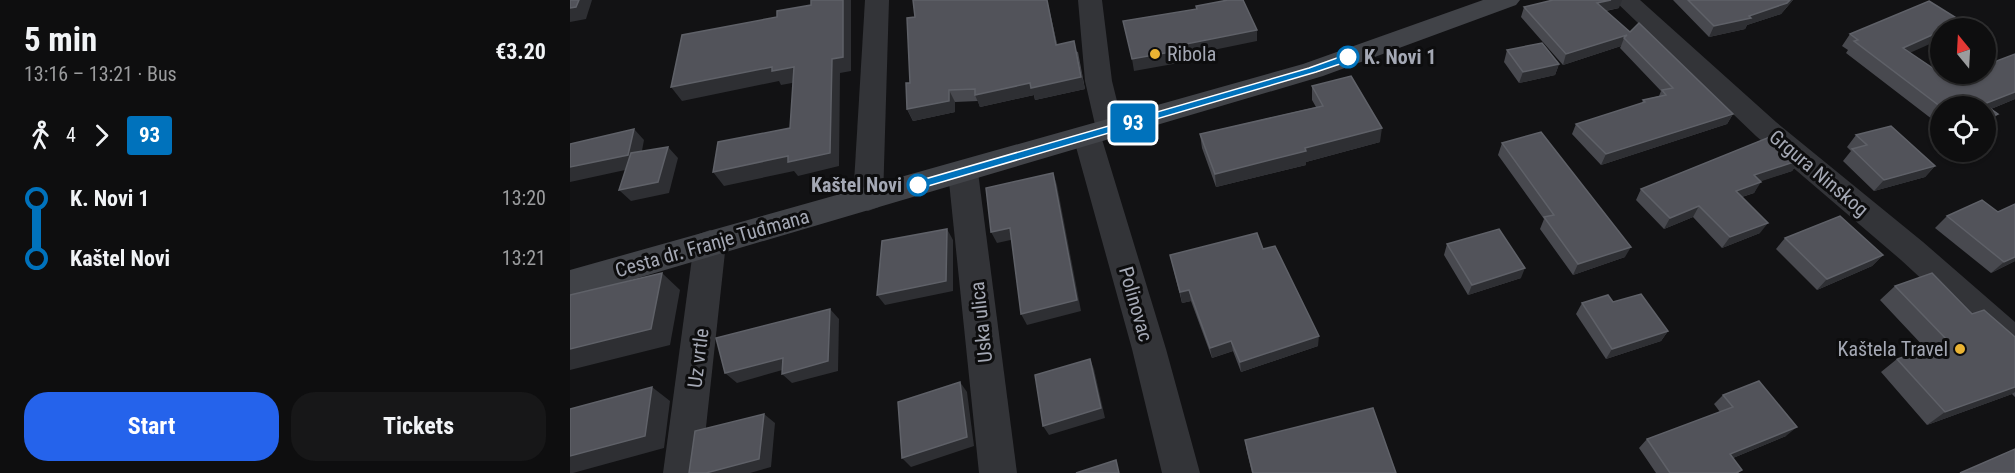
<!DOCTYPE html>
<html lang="en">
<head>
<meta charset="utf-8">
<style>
	:root { --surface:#0e0e0f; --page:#171718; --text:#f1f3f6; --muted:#9b9c9e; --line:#2e2e2f; --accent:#2563eb }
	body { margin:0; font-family:"Roboto Condensed",sans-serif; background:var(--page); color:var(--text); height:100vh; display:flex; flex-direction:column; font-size:22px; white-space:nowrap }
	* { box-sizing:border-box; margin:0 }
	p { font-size:20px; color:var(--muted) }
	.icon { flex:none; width:33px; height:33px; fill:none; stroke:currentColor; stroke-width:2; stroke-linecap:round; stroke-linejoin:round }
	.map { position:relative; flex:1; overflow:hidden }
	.side { display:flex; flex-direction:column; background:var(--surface); width:570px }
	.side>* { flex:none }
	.badge { padding:0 12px; border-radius:4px; font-size:21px; line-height:39px }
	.needle { width:39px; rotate:342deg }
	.tools { position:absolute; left:1360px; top:18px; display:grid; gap:12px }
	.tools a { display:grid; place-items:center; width:66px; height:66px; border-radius:50%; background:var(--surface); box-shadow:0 2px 4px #0004,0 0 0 2px var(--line); font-size:30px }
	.map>.badge { position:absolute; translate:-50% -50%; box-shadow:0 0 0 3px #fff }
	.legs { display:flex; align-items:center; gap:9px; height:66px; padding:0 24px; font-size:20px }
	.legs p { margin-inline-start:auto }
	.head { display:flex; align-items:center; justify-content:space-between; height:102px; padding:0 24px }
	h1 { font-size:33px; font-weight:700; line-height:45px }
	.primary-button { display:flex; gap:12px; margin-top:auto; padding:12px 24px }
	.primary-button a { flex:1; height:69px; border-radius:24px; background:var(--accent); color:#fff; font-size:24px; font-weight:700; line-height:69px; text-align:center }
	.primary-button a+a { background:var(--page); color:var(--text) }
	ul { padding:0 24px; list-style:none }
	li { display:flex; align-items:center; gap:21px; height:60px; font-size:22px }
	li i { display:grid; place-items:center; width:9px; height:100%; margin:0 8px; background:currentColor }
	li i::after { content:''; width:15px; height:15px; margin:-8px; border:4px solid; border-radius:50%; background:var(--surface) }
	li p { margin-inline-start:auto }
	li:first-child i { background:linear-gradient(#0000 50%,currentColor 0) }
	li:last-child i { background:linear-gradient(currentColor 50%,#0000 0) }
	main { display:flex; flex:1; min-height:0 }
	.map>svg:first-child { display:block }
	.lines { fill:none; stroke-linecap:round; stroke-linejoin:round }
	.street { fill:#333438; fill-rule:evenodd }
	.secondary { fill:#414348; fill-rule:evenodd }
	.wall { fill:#48494f }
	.shaded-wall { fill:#2e2f33 }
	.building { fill:#52535a; stroke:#5f6168; stroke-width:1.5 }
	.line-1 { fill:#0072bc; stroke:#fff; stroke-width:1.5 }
	.poi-dot { fill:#eab333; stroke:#0d0d0e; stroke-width:2 }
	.stop-1-dot { fill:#fff; stroke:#0072bc; stroke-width:3 }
	.labels { text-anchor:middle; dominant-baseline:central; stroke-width:6; stroke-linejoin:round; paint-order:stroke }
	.poi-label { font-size:20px; fill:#a4a8b4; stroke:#0d0d0e; text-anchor:start }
	.stop-label { font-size:20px; font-weight:bold; fill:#a4a8b4; stroke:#0d0d0e; text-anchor:start }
	.street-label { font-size:20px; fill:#a4a8b4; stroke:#0d0d0e }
</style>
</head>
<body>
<main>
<section class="side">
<div class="head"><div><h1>5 min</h1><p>13:16 – 13:21 · Bus</p></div><b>€3.20</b></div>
<div class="legs"><svg class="icon" aria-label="walk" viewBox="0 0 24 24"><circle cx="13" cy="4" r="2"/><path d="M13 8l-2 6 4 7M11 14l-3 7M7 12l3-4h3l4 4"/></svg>4<svg class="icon" aria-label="forward" viewBox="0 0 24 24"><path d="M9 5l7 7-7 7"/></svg><b class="badge" style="background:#0072bc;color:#fff">93</b></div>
<ul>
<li><i style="color:#0072bc"></i><b>K. Novi 1</b><p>13:20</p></li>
<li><i style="color:#0072bc"></i><b>Kaštel Novi</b><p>13:21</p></li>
</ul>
<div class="primary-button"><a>Start</a><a>Tickets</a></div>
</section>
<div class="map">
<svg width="1445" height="473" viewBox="0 0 1445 473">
	<rect width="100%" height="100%" fill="#121214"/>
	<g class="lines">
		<!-- street -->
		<g class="street">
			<path d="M295 0H319L313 199 309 207 298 211 287 207 283 199Z"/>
			<path d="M508 0H532L542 81 554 129 550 136 540 139 531 136 596 349 630 473H592L562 349 503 136 507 129 517 126 526 129 515 81Z"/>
			<path d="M1044 0H1070L1206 122 1353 242 1445 322V358L1433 354 1331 260 1186 136Z"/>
			<path d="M393 161 403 164 408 172 447 473H409L378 172 383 164Z"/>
			<path d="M140 230 151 234 156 243 131 473H93L124 243 129 234Z"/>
		</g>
		<!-- secondary -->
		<path class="secondary" d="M913 0H950L946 5 753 76 0 298V270L733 64Z"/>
	</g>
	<!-- wall -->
	<g class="wall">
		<path d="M477 0 487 44 508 52 515 89 465 100 464 95 410 107 408 101 385 102V112L343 121 337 109 340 83Z"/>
		<path d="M1103 0H1223L1211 14 1177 25 1175 29 1139 37Z"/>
		<path d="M954 7 1049 8 1036 11 1060 32 1163 114 1157 124 1031 165 1002 134 1006 124 1072 103 1073 100 1089 96 1091 91 1050 48 1051 46 993 65 951 17Z"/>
		<path d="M1280 34 1340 53 1379 79 1445 54V99L1421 109 1416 126V106H1371V126L1276 53 1278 50 1272 46Z"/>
		<path d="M937 50 989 64 985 75 949 83 934 62Z"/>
		<path d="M742 86 810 142 736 162V165L646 187 632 148 630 134 746 107 742 100Z"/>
		<path d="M1286 135 1365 166 1355 177 1304 191 1273 161 1281 151 1277 147Z"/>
		<path d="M932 143 1055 257 1003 275 970 229 974 219 928 155Z"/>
		<path d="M1230 160 1222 171 1190 181 1184 193 1172 197 1190 233 1152 248 1123 217 1094 229 1066 200 1071 189Z"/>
		<path d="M1377 216 1445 261 1421 273 1365 228Z"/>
		<path d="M1215 238 1313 255 1302 266 1247 290 1206 249Z"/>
		<path d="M877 244 951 278 898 295 874 255Z"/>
		<path d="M693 249 748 346 671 372 663 351 642 358 621 301 612 303 600 255Z"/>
		<path d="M1325 286 1402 314 1445 337V397L1442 394 1357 425 1311 372 1327 359 1356 349 1310 300Z"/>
		<path d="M1043 302 1098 331 1091 341 1036 359 1006 314 1012 303Z"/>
		<path d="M1153 395 1216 436 1163 458 1169 473H1086L1069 448 1077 439 1150 412 1144 404Z"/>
		<path d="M675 440 826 473H682L677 452Z"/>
	</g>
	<!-- shaded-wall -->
	<g class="shaded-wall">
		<path d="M9 0H22L16 19 0 22V8Z"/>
		<path d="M273 0H281V71L270 73 269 166 228 176 224 171 154 186 143 172 218 156 262 59Z"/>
		<path d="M477 0 490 56 486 45Z"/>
		<path d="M1041 0H1052L1049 8 1024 13 1027 3Z"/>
		<path d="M1220 0H1223L1211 14 1177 25 1175 29 1139 37 1144 26 1179 16Z"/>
		<path d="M1393 22 1388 28H1378Z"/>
		<path d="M687 30V41L619 55 620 61 564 71 562 59 616 44Z"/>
		<path d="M1371 31V39L1324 60 1333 48Z"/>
		<path d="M1057 35 1054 38 1051 46 993 65 996 54Z"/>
		<path d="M504 41 515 89 465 100 464 95 410 107 405 95Z"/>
		<path d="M989 64 985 75 949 83 953 72Z"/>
		<path d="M202 67H224L233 81 211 85 209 81 112 101 101 87Z"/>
		<path d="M379 90 385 102V112L343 121 337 109Z"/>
		<path d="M1445 92V99L1416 111 1414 104Z"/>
		<path d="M1163 114 1157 124 1031 165 1036 154Z"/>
		<path d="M1428 114 1417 126H1416V119Z"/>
		<path d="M812 128 810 142 736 162V165L646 187 645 174 735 148Z"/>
		<path d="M64 129 74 140 69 167 0 182V167Z"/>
		<path d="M98 147 108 158 99 193 61 201 49 190Z"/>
		<path d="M1230 160 1222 171 1177 186 1184 175Z"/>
		<path d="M1365 166 1355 177 1304 191 1314 180Z"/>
		<path d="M483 173 487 185 511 311 457 325 451 314Z"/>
		<path d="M1191 182 1184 193 1159 201 1166 191Z"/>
		<path d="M1129 206 1123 217 1094 229 1100 218Z"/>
		<path d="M1198 223 1190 233 1152 248 1160 237Z"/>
		<path d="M440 228 445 239 427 243 421 232Z"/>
		<path d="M377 229 383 240V291L315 305 307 295Z"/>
		<path d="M1061 247 1055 257 1003 275 1008 264Z"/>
		<path d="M1313 255 1302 266 1247 290 1257 279Z"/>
		<path d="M1445 257V261L1421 273 1434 262Z"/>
		<path d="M955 268 951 278 898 295 902 285Z"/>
		<path d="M92 273 110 290 100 345 0 370V349Z"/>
		<path d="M619 290 621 301 612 303 610 292Z"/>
		<path d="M260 309 269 319 268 371 222 383 212 374Z"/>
		<path d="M1098 331 1091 341 1036 359 1042 349Z"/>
		<path d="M749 336 748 346 671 372 670 362Z"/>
		<path d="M661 341 663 351 642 358 640 348Z"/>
		<path d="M213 358 223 367 167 383 155 373Z"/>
		<path d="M520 359 524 369 535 418 479 435 473 426Z"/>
		<path d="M390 382 397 392 404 446 341 467 332 458Z"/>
		<path d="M82 387 100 401 94 448 3 473H0V456Z"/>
		<path d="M1445 387V392L1442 394 1357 425 1375 412Z"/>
		<path d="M194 414 205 423 201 467 180 473H136Z"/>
		<path d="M1227 427 1216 436 1151 463 1160 454Z"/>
	</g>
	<!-- building -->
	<g class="building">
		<path d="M0 0H9L6 7 0 8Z"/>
		<path d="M241 0H273V57L262 59 260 153 218 162V156L143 172 148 142 220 128 224 67 202 71V67L101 87 112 35 207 17V11L241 5Z"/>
		<path d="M343 0H477L486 45 504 41 511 77 461 88 460 83 405 95V89L379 90V101L337 109 336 83H340L337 18 345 17Z"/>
		<path d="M658 0H673L687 30 616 44 618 49 562 59 553 21 627 9 626 6Z"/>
		<path d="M983 0H1041L1027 3 1060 32 1069 23 1163 114 1036 154 1006 124 1075 102 1073 100 1096 95 1092 90 1103 88 1054 38 1057 35 996 54 954 7Z"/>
		<path d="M1118 0H1220L1217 3 1179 16 1181 18 1144 26Z"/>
		<path d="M1359 1 1393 22 1378 28H1371V31L1333 48 1379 79 1394 74H1416V65L1445 54V92L1414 104 1428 114 1416 119V106L1371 107 1284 41 1288 40 1280 34Z"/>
		<path d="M972 43 989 64 953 72 937 50Z"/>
		<path d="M781 76 812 128 735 148 736 151 645 174 630 134 753 106 742 86Z"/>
		<path d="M1321 126 1365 166 1314 180 1282 149 1297 145 1286 135Z"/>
		<path d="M64 129 58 155 0 167V144Z"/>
		<path d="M971 132 1061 247 1008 264 974 217 984 215 932 143Z"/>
		<path d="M1202 136 1230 160 1184 175 1191 182 1166 191 1198 223 1160 237 1129 206 1100 218 1071 189Z"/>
		<path d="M98 147 88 182 49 190 61 153Z"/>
		<path d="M483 173 507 300 451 314 440 228 421 232 416 188Z"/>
		<path d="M1412 200 1428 212 1445 204V257L1434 262 1377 216Z"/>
		<path d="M1270 216 1313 255 1257 279 1215 238Z"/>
		<path d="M377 229 376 281 307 295 312 241Z"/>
		<path d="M929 229 955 268 902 285 877 244Z"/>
		<path d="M687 233 693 249 705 246 749 336 670 362 661 341 640 348 619 290 610 292 600 255Z"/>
		<path d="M92 273 81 329 0 349V295Z"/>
		<path d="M1362 273 1402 314 1414 310 1445 337V387L1375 412 1327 359 1379 342 1325 286Z"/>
		<path d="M1071 294 1098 331 1042 349 1012 303 1038 295 1043 302Z"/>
		<path d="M260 309 258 361 212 374 213 358 155 373 146 338Z"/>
		<path d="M520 359 531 408 473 426 465 375Z"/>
		<path d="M1189 381 1227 427 1160 454 1172 470 1166 473H1100L1077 439 1163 407 1153 395Z"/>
		<path d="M390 382 397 437 332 458 328 402Z"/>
		<path d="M82 387 75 436 0 456V409Z"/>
		<path d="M803 408 826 473H683L675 440Z"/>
		<path d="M194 414 189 459 136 473H119L125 431Z"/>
		<path d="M1445 449V473H1390Z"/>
		<path d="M546 460 549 473H506Z"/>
	</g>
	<!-- line-1 -->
	<path class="line-1" d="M778 54 782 55V60L746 72 348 189 342 185 348 181 739 68Z"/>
	<!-- markers -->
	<g class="poi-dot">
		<circle cx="585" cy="54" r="6"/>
		<circle cx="1390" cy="349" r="6"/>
	</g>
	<g class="stop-1-dot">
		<circle cx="778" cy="57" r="10"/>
		<circle cx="348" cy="185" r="10"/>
	</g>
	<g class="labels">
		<!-- poi labels -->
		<g class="poi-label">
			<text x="597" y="54">Ribola</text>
			<text x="1378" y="349" text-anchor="end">Kaštela Travel</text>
		</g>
		<!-- stop labels -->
		<g class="stop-label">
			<text x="794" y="57">K. Novi 1</text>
			<text x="332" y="185" text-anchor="end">Kaštel Novi</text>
		</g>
		<!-- street labels -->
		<g class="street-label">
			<text transform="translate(1249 173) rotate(40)">Grgura Ninskog</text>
			<text transform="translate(142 243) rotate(-16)">Cesta dr. Franje Tuđmana</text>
			<text transform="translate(566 304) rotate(74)">Polinovac</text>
			<text transform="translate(411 322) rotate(-96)">Uska ulica</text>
			<text transform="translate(128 358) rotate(-83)">Uz vrtle</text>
		</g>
	</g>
</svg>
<div class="tools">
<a><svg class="needle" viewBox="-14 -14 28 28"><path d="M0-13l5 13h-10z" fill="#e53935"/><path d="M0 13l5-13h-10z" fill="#9b9c9e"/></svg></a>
<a><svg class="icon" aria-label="locate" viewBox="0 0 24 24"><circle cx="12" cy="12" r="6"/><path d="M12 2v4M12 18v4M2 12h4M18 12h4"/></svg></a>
</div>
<b class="badge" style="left:563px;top:123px;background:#0072bc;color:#fff">93</b>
</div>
</main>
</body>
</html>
